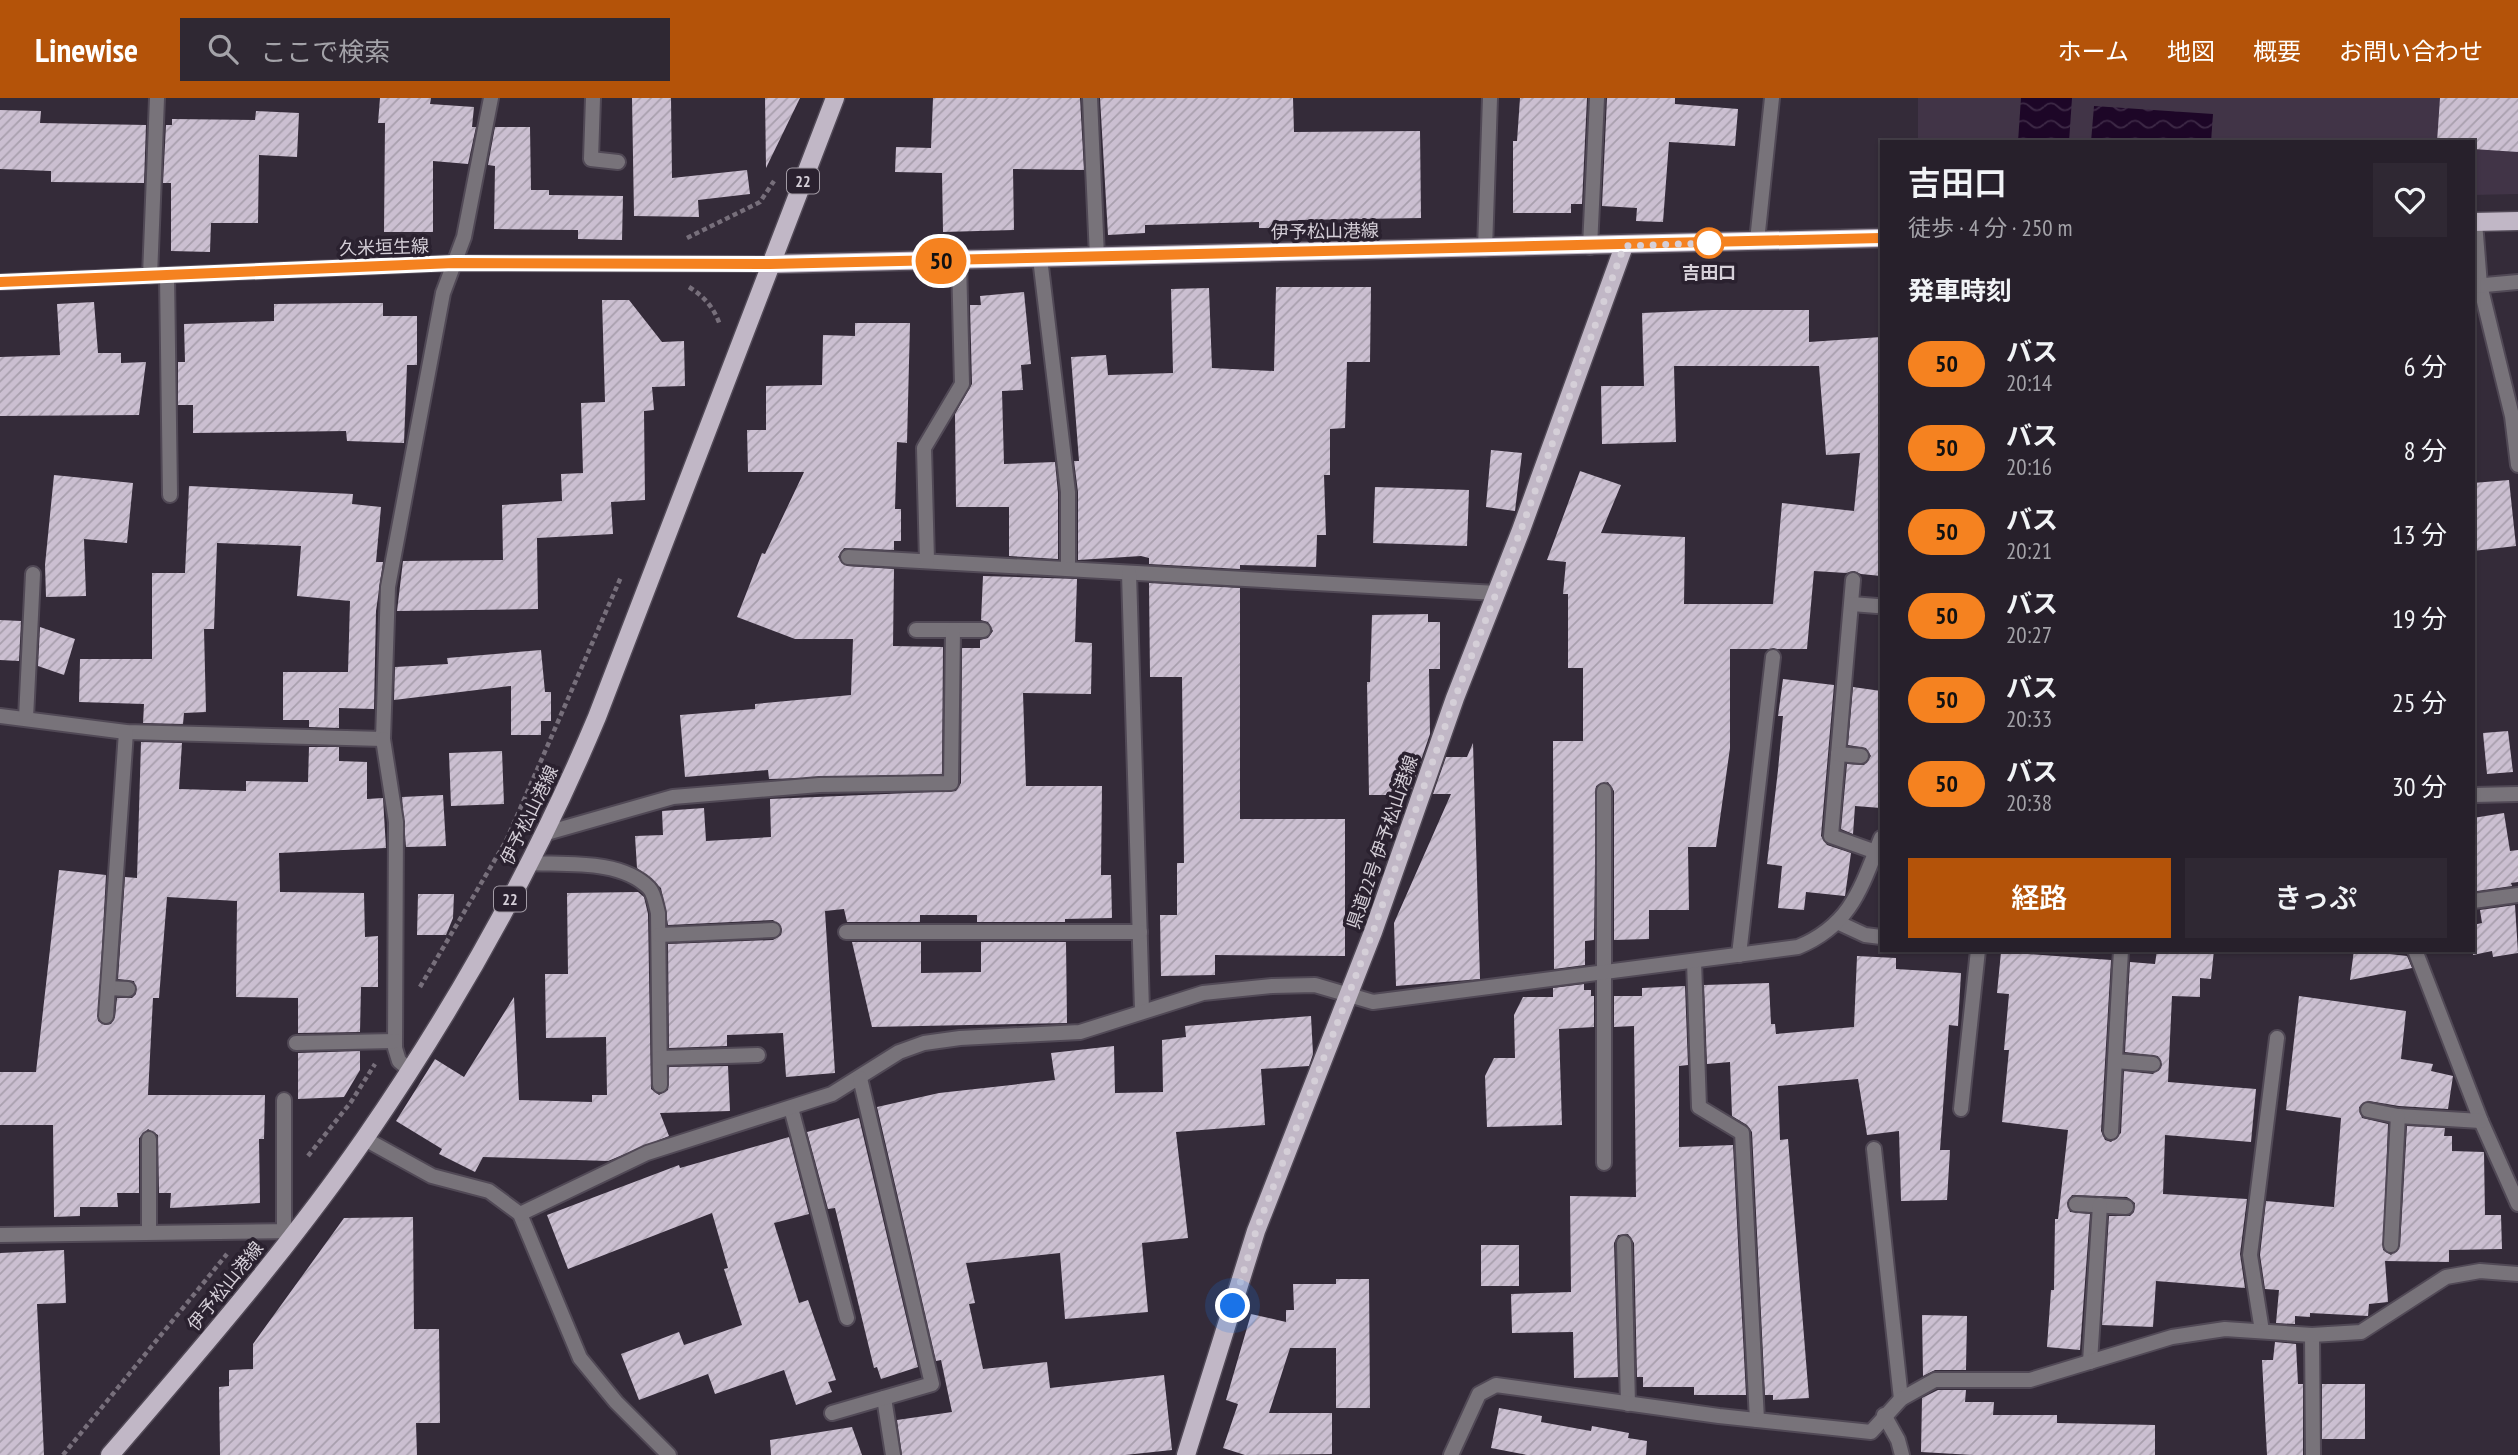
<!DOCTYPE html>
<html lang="ja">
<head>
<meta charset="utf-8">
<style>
	:root { --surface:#27202b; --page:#2f2833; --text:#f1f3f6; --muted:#a4a3a9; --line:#433e47; --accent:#b45309 }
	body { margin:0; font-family:"PT Sans Narrow","Noto Sans JP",sans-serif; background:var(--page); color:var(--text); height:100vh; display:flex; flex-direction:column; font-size:26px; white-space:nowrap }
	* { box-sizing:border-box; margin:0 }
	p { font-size:23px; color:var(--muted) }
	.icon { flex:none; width:38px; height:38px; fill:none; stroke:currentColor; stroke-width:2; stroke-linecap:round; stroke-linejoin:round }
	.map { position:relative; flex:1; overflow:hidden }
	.side { position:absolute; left:1880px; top:42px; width:595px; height:812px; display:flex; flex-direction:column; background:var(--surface); border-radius:0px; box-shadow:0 2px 5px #0004,0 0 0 2px var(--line) }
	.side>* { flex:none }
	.badge { padding:0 14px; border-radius:23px; font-size:24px; line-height:46px }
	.you { position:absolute; width:35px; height:35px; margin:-18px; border:5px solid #fff; border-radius:50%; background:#1a73e8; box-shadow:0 0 0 10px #1a73e833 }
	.map>.badge { position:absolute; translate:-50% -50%; box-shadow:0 0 0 4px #fff }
	h2 { padding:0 28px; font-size:26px; line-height:63px }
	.round { display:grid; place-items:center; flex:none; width:74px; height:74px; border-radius:0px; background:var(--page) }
	.headline { display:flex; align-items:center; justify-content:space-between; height:119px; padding:0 28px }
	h1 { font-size:33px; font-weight:600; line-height:52px }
	.cta { display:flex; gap:14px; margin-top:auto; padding:14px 28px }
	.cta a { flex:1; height:80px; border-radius:0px; background:var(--accent); color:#fff; font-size:28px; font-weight:600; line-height:80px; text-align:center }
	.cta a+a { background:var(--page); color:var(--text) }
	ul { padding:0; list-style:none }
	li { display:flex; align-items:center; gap:21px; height:84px; padding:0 28px }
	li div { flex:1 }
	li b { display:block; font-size:26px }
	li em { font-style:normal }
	li .badge { min-width:77px; font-weight:700; text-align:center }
	header { display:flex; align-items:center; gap:42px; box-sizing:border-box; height:98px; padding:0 35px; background:var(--accent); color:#fff }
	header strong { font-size:33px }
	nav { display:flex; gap:38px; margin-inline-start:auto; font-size:24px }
	.search { width:490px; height:63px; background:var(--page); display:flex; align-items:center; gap:18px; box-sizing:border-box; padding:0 24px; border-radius:0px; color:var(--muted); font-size:26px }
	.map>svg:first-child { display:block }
	.built { fill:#413447 }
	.water { fill:url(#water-waves) }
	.building { fill:url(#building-hatch) }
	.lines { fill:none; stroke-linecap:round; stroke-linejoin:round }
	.lane-casing { stroke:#514956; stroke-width:18 }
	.street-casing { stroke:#514956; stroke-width:18 }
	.secondary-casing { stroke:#514956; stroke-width:18 }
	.primary-casing { stroke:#514956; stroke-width:21 }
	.path { stroke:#776f7b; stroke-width:4.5; stroke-dasharray:5 3.5; stroke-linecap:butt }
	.lane { stroke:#78737a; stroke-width:14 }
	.street { stroke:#78737a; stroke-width:14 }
	.secondary { stroke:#a199a5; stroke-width:14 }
	.primary { stroke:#c1b7c6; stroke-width:18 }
	.line-casing { stroke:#fff; stroke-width:16 }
	.line { stroke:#f58220; stroke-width:10 }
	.walk { stroke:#d5cfd8; stroke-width:7; stroke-dasharray:0 12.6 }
	.stop-dot { fill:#fff; stroke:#f58220; stroke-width:3.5 }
	.labels { text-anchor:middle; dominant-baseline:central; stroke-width:7; stroke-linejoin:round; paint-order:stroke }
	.shield { fill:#2a212f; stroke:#a29ba5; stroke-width:2 }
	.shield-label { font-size:16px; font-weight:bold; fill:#d5cfd8 }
	.street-label { font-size:18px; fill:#d5cfd8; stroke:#2a212f }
	.stop-label { font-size:18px; font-weight:bold; fill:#d5cfd8; stroke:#2a212f }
</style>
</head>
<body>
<header>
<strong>Linewise</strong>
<div class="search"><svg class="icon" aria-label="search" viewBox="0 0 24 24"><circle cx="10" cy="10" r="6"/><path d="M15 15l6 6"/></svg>ここで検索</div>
<nav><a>ホーム</a><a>地図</a><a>概要</a><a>お問い合わせ</a></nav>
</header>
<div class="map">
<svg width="2518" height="1357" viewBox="0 0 2518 1357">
	<defs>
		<pattern id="water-waves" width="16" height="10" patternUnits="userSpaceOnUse" patternTransform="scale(1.75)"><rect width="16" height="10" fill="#1d0627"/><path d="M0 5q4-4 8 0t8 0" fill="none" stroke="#3d2946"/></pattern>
		<pattern id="building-hatch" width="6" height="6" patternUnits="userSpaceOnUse" patternTransform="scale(1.75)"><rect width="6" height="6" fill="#cbbfd1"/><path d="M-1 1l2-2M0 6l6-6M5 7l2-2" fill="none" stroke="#a89fad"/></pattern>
	</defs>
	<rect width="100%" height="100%" fill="#342b39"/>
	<!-- built -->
	<path class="built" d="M1918 0H2518V96L2473 97V44H1918Z"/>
	<!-- water -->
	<g class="water">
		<path d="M2021 0H2072L2069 44H2018Z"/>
		<path d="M2094 8 2213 16 2211 44H2091Z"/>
	</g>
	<!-- building -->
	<g class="building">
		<path d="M380 0H431L430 6 474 9 472 29H476L468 66 433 63V134H384L385 25H378Z"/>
		<path d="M632 0H671L672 80 747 72 750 96 698 102 699 119 634 118Z"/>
		<path d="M765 0H800L766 70Z"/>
		<path d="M933 0H1080L1084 72 1013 71 1014 132 943 134 942 75 895 74 896 49 931 50Z"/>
		<path d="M1100 0H1293L1294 34 1420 33 1421 120 1298 122V130H1259V124L1145 127V135L1108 137Z"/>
		<path d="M1520 0H1587L1582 106H1571V115H1513V43H1517Z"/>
		<path d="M1607 0H1675V6L1738 11 1735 48 1669 44 1663 124 1636 123 1637 110 1602 108Z"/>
		<path d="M2440 0H2518V54L2473 51V44H2437Z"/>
		<path d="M0 12 41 13 40 25 146 27 144 85 51 84V73L0 71Z"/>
		<path d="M256 13 299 15 297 59 259 57 258 125H211L210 154 171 153V85H163L166 27H172V21L255 22Z"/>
		<path d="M495 29H530L531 92H549V97L623 98 622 142 578 141V132L494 131 495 68 488 67Z"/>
		<path d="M1276 189H1371L1370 264H1347L1345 330 1330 331V377H1324L1326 437H1317L1316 469 1240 467V471L1149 466V460L1141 458 1078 462V394L1074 363H1079L1071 259 1106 257 1108 277 1173 275 1171 191 1209 190 1212 270 1274 273Z"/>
		<path d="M1024 194 1031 266 1021 267 1023 292 1002 293 1004 366 1055 364 1058 395V461L1009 458V409H956L955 316 972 286 970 207H981L980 198Z"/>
		<path d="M602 202H629L662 244 684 243 685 288 652 289 654 312 644 313 645 402 611 404 613 436 537 440 538 511 397 513 403 463 503 462 502 407 562 403 561 376 583 375 581 305 605 304Z"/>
		<path d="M94 204 98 255H121V265L146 264 139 317 0 318V259L60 257 57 206Z"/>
		<path d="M351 205H383V218H417V267H407L404 345 347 343 346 333 193 335V307H178V264H185L184 226 274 223V206Z"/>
		<path d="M1713 212H1809V244L1881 239V478L1861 476 1854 473 1846 475 1814 473 1807 551H1730V650L1716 749H1688L1689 812H1649V841L1614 842V693L1608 684 1596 688 1594 842 1585 843V867L1554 871 1553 643H1583V570H1568V496H1563L1566 464 1547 462 1580 373 1621 387 1601 435 1685 439 1684 506H1773L1782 405 1854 413 1860 355 1826 357 1819 268H1674L1676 344 1602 346 1601 288H1644L1642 215Z"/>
		<path d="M855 225H910L907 345 897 344 895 411H901V443H894V452L844 450 838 459 847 468 894 471 893 548 943 549 942 676 769 681 768 672 685 679 680 617 755 611V606L851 597 853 541H795L737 519 762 455 765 456 804 374H748L747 332H766V288L822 287 823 237 855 238Z"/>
		<path d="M1491 352 1522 355 1515 413 1486 409Z"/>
		<path d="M54 377 133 385 127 445 84 441 86 498 46 499 45 467Z"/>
		<path d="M2509 382 2516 448 2473 453V385Z"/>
		<path d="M189 388 353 396 352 406 381 409 376 464H383L376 513 374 611 339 610V630L309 629V622H283V574H348L350 503 297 498 301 448 217 445 214 531H204L206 614 184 615 183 626 143 625 144 606 79 604 80 561H152V475H185Z"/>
		<path d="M1375 389 1469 392 1467 448 1373 445Z"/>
		<path d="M983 478 1077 481 1075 544 1092 545 1091 596 1023 595 1026 688H1102L1101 777H1111L1112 820 1065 821V824H977V817H920V824H847L844 811 825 813 835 975 786 979 783 935 727 937V948L669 950 668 846 773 842 781 837 782 831 773 822 668 827 661 790 637 770 635 738 663 737 662 713 704 710 706 743 771 739 770 701 956 693 961 685 962 550H980V542L988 540 993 533 988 524 981 522Z"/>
		<path d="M1149 485 1240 490V721H1345V858L1215 857V877L1161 878 1160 817H1177V765H1184L1182 579H1150Z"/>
		<path d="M1428 516V524H1440V571H1429L1430 636 1409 697H1369L1367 584H1370L1372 517Z"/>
		<path d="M0 522 21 523 19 563 0 562Z"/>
		<path d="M40 529 75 541 64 577 38 568Z"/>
		<path d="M541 552 545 594H551V623H541V637H511V588L394 602 395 569 448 566 447 560Z"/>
		<path d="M1783 581 1834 587 1821 738 1827 747 1851 755 1845 798 1806 794 1804 812 1778 810 1782 768 1767 766 1778 672 1783 618H1778Z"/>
		<path d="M1853 589 1881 593V710L1855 708 1853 736 1841 731 1847 666 1864 667 1871 658 1866 650 1848 647Z"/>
		<path d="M2508 633 2513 674 2487 676 2483 635Z"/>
		<path d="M141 644 182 645 179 691 246 693V683L308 684 309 649H339V663L367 664V701L383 700 386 750 279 755 280 794 364 795 365 839 378 838V889H361L360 934 298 935V900L236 899 237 803 167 799 159 900H153L148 997H265L264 1041H259L260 1105 170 1110 171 1095H159L158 1037 148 1031 139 1040V1095H117L118 1109H80V1118L54 1119 53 1027H0V974H36L59 772 106 777 98 923 105 927 111 926 115 919 117 900H132L136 896 134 883 118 881 125 779 137 780Z"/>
		<path d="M1473 645 1480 881 1396 888 1394 825 1451 696H1433L1446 659H1467Z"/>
		<path d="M502 653 504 706 451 708 449 655Z"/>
		<path d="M443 697 446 748 406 749 402 699Z"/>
		<path d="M2504 715 2510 753 2518 752V784L2511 785 2512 788 2477 793 2473 765V720Z"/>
		<path d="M638 794 644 799 648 816 651 991 659 997 668 992 669 969 728 968 730 1013 660 1015 669 1038 608 1063 483 1059 475 1074 439 1056 442 1051 396 1023 435 961 464 979 514 899 519 1002 592 1004V997H607L606 939 546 940 545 876H568L567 795Z"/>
		<path d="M418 796H454L453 820 446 837H417Z"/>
		<path d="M2515 807 2518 855 2493 859 2492 853 2473 857V827L2482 825 2480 812Z"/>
		<path d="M852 844H921V875L981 874V844H1066L1067 925 872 929Z"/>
		<path d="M2157 852H2214L2211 881 2200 880V899L2172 898 2168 984 2256 991 2251 1044 2165 1037 2163 1096 2247 1101 2240 1156 2245 1190 2156 1183 2153 1229 2102 1227 2109 1118H2130L2134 1114 2135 1105 2127 1099 2072 1097 2067 1105 2070 1114 2090 1116 2080 1252 2047 1249 2051 1192H2054L2055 1121H2058L2068 1032 2002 1024 2009 952H2004L2009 896 1997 895 2001 854 2111 862 2101 1033 2105 1042 2111 1044 2121 1035 2124 973 2153 976 2162 967 2158 958 2125 954 2130 864 2155 866Z"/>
		<path d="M2354 852 2407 858 2412 870 2350 882Z"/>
		<path d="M1857 858 1896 860V871L1961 875 1958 928 1949 927 1940 1052H1950L1947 1102 1901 1103 1899 1033 1867 1037 1858 981 1778 988 1780 1042 1788 1041 1809 1300 1773 1302V1297H1765L1752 1034 1747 1027 1732 1018 1730 964 1707 966 1704 887 1769 885 1771 926H1775L1776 936 1854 929Z"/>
		<path d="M1584 886V892H1591V898H1594V929L1559 931 1562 1027 1487 1029 1485 978 1494 960H1515L1514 917 1523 899H1553V890Z"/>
		<path d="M1685 888 1688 967 1679 968V1049L1733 1047 1746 1297H1694V1289H1643V1279H1637L1634 1145 1628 1136 1618 1137 1614 1145 1618 1279 1574 1280 1573 1234 1512 1235 1511 1196 1571 1194 1570 1098 1636 1099 1634 928 1614 929V898H1642V890Z"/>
		<path d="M2299 898 2406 913 2401 961 2433 966 2431 973 2453 978 2448 1011 2399 1008 2369 1003 2359 1009 2362 1020 2388 1026 2383 1152 2391 1157 2400 1148 2407 1028 2445 1030 2444 1038H2452V1053L2484 1054 2485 1117H2501L2502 1151 2449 1152V1164L2385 1163 2388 1204 2369 1206 2368 1218 2310 1215V1219L2295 1218V1226L2276 1225 2279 1192 2265 1191 2260 1157 2266 1103 2334 1109 2341 1020 2286 1012Z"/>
		<path d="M1311 918 1313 956 1309 968 1261 971 1265 1027 1176 1034 1188 1140 1142 1145 1148 1214 1065 1221 1060 1155 966 1165 975 1205 969 1206 983 1271 1047 1264 1050 1290 1164 1277 1172 1352 1125 1357H902L897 1322 952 1314 941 1262 936 1263 877 1009 939 995 1055 982 1051 955 1114 948 1115 995 1163 994 1162 942 1186 939 1185 928Z"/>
		<path d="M360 953V972L344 999 298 1001V955Z"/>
		<path d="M859 1020 918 1269 881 1281 877 1269 874 1270 835 1110 828 1111 807 1034Z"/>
		<path d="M789 1039 809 1116 774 1125 799 1205 808 1202 836 1282 828 1284 832 1294 796 1307 784 1272 715 1296 708 1276 639 1302 621 1256 679 1234 684 1247 742 1227 724 1171 728 1170 712 1115 568 1171 547 1117 679 1067 680 1070Z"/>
		<path d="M413 1119 414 1231H439L440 1325H416L417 1357H220L219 1289 229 1288V1272L253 1271V1246L344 1120Z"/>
		<rect x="1481" y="1147" width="38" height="41"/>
		<path d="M64 1152 66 1205 37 1206 44 1357H0V1155Z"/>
		<path d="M1336 1181H1369L1370 1310H1336V1250H1290L1269 1315H1332V1356L1245 1357 1223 1350 1238 1306 1226 1302 1251 1216 1286 1224V1212H1294L1293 1186H1336Z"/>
		<path d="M1922 1217 1967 1218 1966 1272H1935L1923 1278Z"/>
		<path d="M2275 1244 2296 1246 2298 1286H2303V1357H2267L2262 1262H2273Z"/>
		<rect x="2322" y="1286" width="43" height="55"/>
		<path d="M1938 1292H1966L1965 1304H1994L1993 1317H2057V1325L2155 1327V1357H1973L1921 1354 1922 1300Z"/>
		<path d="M1499 1310 1542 1318 1541 1324 1591 1333 1592 1328 1629 1335 1628 1340 1647 1343 1646 1357H1527L1491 1350Z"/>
		<path d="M852 1329 862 1357H771L770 1342Z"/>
	</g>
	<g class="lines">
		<!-- lane casing -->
		<g class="lane-casing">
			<g id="lane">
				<path d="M1040 160 1068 394V471"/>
				<path d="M1624 1145 1628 1306"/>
				<path d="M2262 1233 2250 1157 2277 940"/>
			</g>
		</g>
		<!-- street casing -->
		<g class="street-casing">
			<g id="street">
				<path d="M593 0 591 61 618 64"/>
				<path d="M1090 0 1097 159"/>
				<path d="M2475 124 2480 187 2512 318 2518 367"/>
				<path d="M1757 143 1772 0"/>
				<path d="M1590 149 1597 0"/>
				<path d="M1485 151 1490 0"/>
				<path d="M167 177 170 397"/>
				<path d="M150 178 157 0"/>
				<path d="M2474 188 2518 184"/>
				<path d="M848 459 1497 495"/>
				<path d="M927 463 924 350 962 286 959 162"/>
				<path d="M1129 475 1142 912"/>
				<path d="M1853 482 1831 738 1876 754"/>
				<path d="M1852 506 1877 508"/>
				<path d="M916 532H983"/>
				<path d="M0 618 126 634 383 641 388 489 443 195 464 139 491 0"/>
				<path d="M26 620 33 476"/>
				<path d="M383 641 396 724 395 950 399 963 410 972"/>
				<path d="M1838 656 1861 658"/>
				<path d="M1604 693V1065"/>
				<path d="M2473 697 2518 696"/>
				<path d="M543 736 673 699 819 687 951 685 953 532"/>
				<path d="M528 765C565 767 621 761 649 790 654 795 656 807 658 815L660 987"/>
				<path d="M2473 803 2518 797"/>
				<path d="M1837 824 1865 837 1881 839"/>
				<path d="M846 834H1140"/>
				<path d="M659 837 773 832"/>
				<path d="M2415 852 2481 1023 2518 1106"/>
				<path d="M1739 857 1773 559"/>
				<path d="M1694 863 1699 1009 1742 1035 1757 1322"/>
				<path d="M108 890 128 891"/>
				<path d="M106 918 126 634"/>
				<path d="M296 945 395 943"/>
				<path d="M660 960 758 957"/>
				<path d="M2115 963 2153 966"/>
				<path d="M791 1010 847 1220"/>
				<path d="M1961 1011 1978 852"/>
				<path d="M2368 1012 2398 1018 2481 1023"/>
				<path d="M2111 1034 2121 852"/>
				<path d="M149 1041V1133"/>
				<path d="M365 1041 432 1078 489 1093 520 1116 580 1260 616 1304 669 1357"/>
				<path d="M1874 1051 1901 1301"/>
				<path d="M2076 1106 2126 1109"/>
				<path d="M520 1116 647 1055 832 996 899 954 924 945 960 940 1080 934 1203 895 1272 888 1315 887 1373 904 1798 849C1851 827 1861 790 1881 740"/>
				<path d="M284 1133V1002"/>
				<path d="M0 1137 297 1133"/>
				<path d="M2391 1147 2398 1018"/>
				<path d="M2312 1237 2313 1357"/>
				<path d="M2090 1264 2100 1107"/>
				<path d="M884 1300 893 1357"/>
				<path d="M832 1315 932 1286 860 980"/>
				<path d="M1884 1317 1898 1342 1902 1357"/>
				<path d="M1451 1357 1479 1296 1496 1287 1719 1318 1871 1334 1901 1301 1935 1282H2030L2172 1239 2225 1231 2312 1237 2361 1234 2446 1179 2480 1173 2518 1176"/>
			</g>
		</g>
		<!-- secondary casing -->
		<g class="secondary-casing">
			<path id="secondary" d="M0 184 454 165 770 166"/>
		</g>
		<!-- primary casing -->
		<g class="primary-casing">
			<g id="primary">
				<path d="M2473 124 2518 123"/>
				<path d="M770 166 1881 140"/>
				<path d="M110 1357C198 1255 288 1151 365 1040 456 908 535 767 597 619L835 0"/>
				<path d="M1186 1357 1256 1133 1373 834 1455 600 1521 432 1624 148"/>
			</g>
		</g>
		<!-- path -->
		<g class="path">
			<path d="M687 140 760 104 774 83"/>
			<path d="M689 189C705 199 714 210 720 227"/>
			<path d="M420 889 506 743 621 479"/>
			<path d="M308 1058 351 1004 375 966"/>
			<path d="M63 1357 227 1156"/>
		</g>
		<!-- lane -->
		<use href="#lane" class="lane"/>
		<!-- street -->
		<use href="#street" class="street"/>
		<!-- secondary -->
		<use href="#secondary" class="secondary"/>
		<!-- primary -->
		<use href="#primary" class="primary"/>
	</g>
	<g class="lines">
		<!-- line casing -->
		<g class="line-casing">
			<path id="line" d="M0 184 454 165 770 166 1881 140"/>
		</g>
		<!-- line -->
		<use href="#line" class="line"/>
		<!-- walk -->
		<path class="walk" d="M1233 1208 1256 1133 1373 834 1455 600 1521 432 1624 148 1709 145"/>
	</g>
	<!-- markers -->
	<circle class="stop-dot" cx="1709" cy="145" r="14"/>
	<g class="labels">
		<!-- shield labels -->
		<g class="shield">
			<rect x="787" y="70.5" width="32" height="25" rx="5"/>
			<rect x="494" y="788.5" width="32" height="25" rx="5"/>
		</g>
		<g class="shield-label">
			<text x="803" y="83">22</text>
			<text x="510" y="801">22</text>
		</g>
		<!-- street labels -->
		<g class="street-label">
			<text transform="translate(1325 133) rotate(-1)">伊予松山港線</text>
			<text transform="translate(384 149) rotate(-2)">久米垣生線</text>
			<text transform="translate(529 717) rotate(-64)">伊予松山港線</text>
			<text transform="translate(1382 744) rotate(-71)">県道22号 伊予松山港線</text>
			<text transform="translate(225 1188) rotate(-51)">伊予松山港線</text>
		</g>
		<!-- stop labels -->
		<g class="stop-label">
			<text x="1709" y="174">吉田口</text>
		</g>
	</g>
</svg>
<div class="you" style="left:1233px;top:1208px"></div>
<b class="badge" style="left:941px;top:163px;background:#f58220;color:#111">50</b>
<section class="side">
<div class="headline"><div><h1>吉田口</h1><p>徒歩 · 4 分 · 250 m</p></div><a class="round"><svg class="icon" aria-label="heart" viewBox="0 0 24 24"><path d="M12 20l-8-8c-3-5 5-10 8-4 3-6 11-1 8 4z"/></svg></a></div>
<h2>発車時刻</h2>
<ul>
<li><span class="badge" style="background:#f58220;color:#111">50</span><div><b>バス</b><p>20:14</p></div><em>6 分</em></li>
<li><span class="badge" style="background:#f58220;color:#111">50</span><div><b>バス</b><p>20:16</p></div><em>8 分</em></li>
<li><span class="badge" style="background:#f58220;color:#111">50</span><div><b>バス</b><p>20:21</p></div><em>13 分</em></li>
<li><span class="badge" style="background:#f58220;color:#111">50</span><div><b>バス</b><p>20:27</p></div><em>19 分</em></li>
<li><span class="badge" style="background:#f58220;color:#111">50</span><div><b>バス</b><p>20:33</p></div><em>25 分</em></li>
<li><span class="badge" style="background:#f58220;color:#111">50</span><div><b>バス</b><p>20:38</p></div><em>30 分</em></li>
</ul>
<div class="cta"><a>経路</a><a>きっぷ</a></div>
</section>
</div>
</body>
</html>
